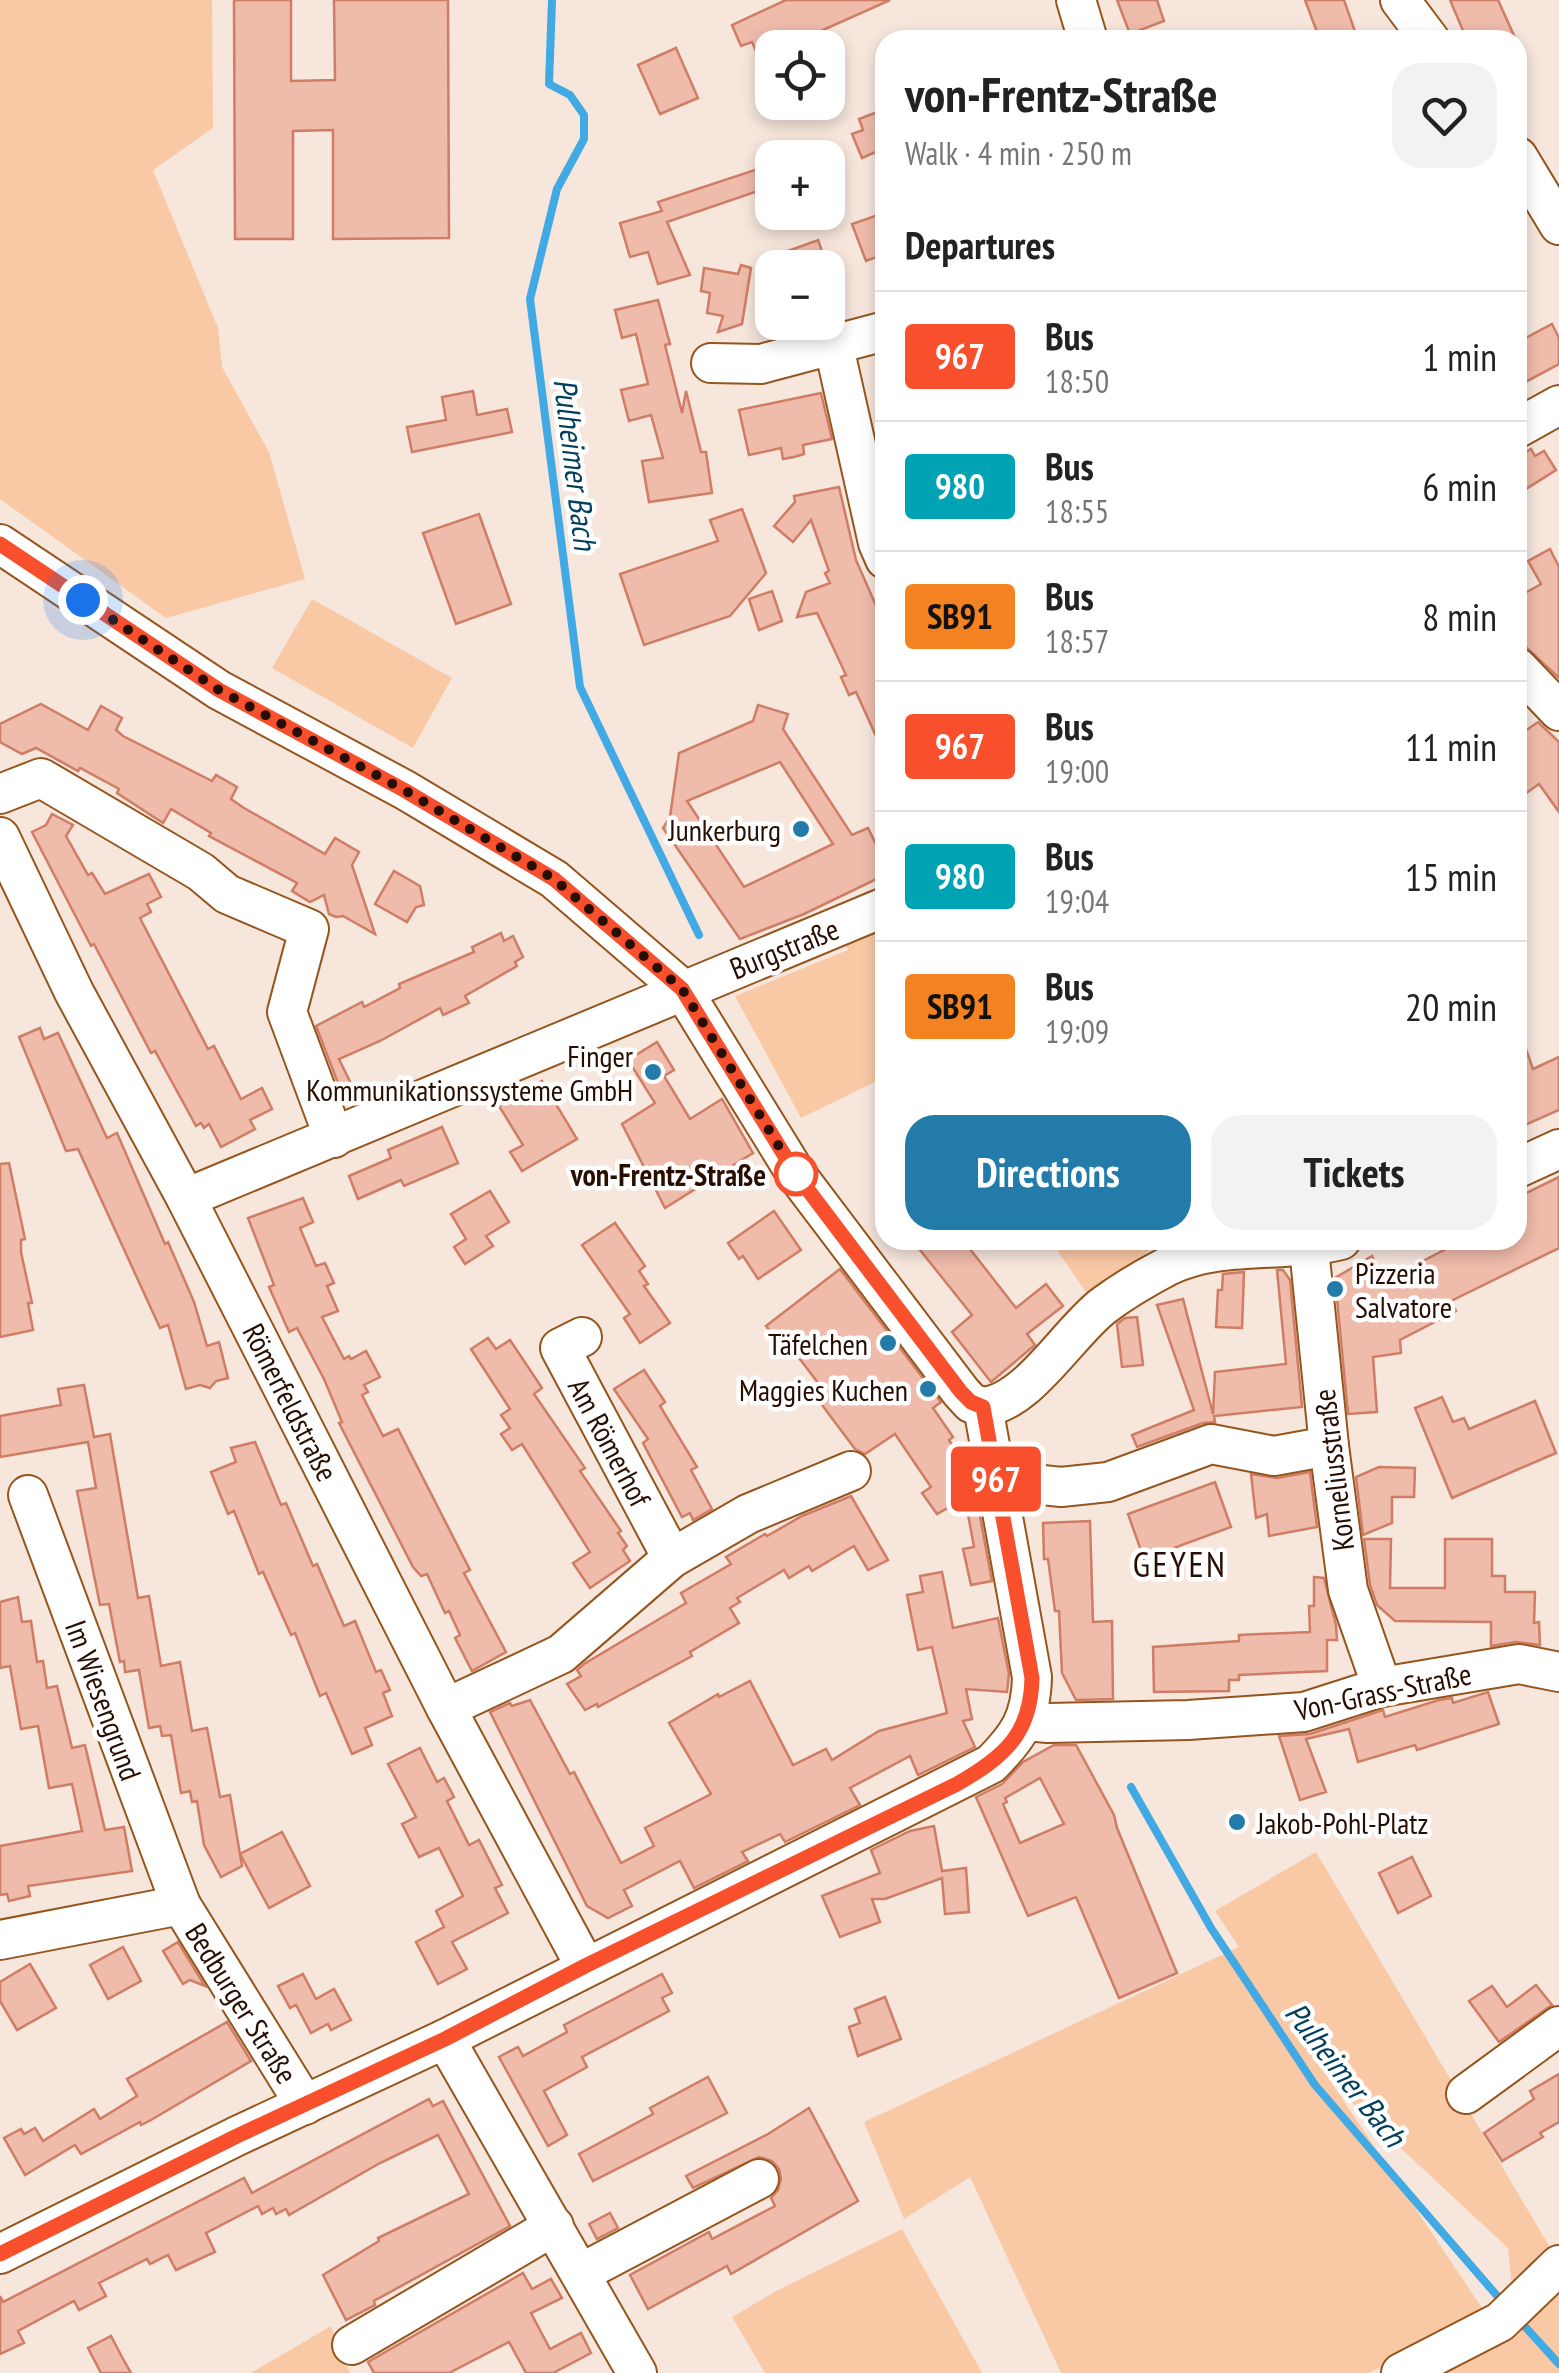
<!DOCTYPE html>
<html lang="en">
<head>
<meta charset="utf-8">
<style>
	:root { --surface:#fff; --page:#f2f2f2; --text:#222; --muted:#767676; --line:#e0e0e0; --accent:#237baa }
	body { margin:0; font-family:"PT Sans Narrow",sans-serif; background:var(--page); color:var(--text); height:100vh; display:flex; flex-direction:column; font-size:38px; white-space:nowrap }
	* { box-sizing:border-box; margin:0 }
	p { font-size:32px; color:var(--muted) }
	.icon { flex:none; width:55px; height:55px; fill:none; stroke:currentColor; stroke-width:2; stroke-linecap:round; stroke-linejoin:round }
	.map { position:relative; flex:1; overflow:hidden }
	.details { position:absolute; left:875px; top:30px; width:652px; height:1220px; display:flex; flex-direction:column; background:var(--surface); border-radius:30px; box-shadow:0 5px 15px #0003 }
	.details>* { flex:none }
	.badge { padding:0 20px; border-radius:8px; font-size:35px; line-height:65px }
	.fabs { position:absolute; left:755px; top:30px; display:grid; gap:20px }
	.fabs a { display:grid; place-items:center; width:90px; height:90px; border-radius:20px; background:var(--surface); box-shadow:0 5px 15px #0003; font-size:50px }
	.you { position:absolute; width:50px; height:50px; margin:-25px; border:8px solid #fff; border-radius:50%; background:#1a73e8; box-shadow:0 0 0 15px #1a73e833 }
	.map>.badge { position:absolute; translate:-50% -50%; box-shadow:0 0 0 5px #fff }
	h2 { padding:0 30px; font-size:38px; line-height:90px }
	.round { display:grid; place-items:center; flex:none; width:105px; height:105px; border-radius:30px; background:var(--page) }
	.head { display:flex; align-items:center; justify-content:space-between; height:170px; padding:0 30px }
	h1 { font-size:48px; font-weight:800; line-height:75px }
	.primary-button { display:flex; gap:20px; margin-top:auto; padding:20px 30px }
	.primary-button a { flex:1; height:115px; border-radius:30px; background:var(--accent); color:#fff; font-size:40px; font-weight:800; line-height:115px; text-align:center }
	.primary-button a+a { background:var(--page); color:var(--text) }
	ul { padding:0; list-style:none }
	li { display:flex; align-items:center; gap:30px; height:130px; padding:0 30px; border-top:2px solid var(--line) }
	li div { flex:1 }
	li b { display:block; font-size:38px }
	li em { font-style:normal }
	li .badge { min-width:110px; font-weight:700; text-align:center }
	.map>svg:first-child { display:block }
	.green { fill:#f9c9a6 }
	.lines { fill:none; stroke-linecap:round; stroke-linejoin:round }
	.stream { stroke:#41a9e3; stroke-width:8 }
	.building { fill:#efbbab; stroke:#cf7d65; stroke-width:2.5; fill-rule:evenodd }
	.minor-casing { stroke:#95551c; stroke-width:42 }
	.minor { stroke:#fff; stroke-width:38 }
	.line-casing { stroke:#fff; stroke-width:22 }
	.line { stroke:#f8502d; stroke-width:15 }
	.walk { stroke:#270e00; stroke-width:10; stroke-dasharray:0 18 }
	.poi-dot { fill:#237baa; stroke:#fff; stroke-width:4 }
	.stop-dot { fill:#fff; stroke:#f8502d; stroke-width:5 }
	.labels { text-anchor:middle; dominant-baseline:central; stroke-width:9; stroke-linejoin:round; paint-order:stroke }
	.poi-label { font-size:30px; fill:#270e00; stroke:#fff; text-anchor:end }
	.street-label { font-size:30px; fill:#270e00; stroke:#fff }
	.stop-label { font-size:30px; font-weight:bold; fill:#270e00; stroke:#fff; text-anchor:end }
	.water-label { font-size:32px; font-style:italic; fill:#03405e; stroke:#fff }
	.quarter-label { font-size:35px; letter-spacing:2.5px; fill:#270e00; stroke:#fff }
</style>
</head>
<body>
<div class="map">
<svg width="1559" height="2373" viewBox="0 0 1559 2373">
	<rect width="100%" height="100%" fill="#f6e6dc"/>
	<!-- green -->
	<g class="green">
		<path d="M0 0H212L213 128 153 170 218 328 222 367 269 452 305 579 166 618 0 499Z"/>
		<path d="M312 599 452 678 413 748 272 668Z"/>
		<path d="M885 925V1077L801 1118 735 996 848 950 844 941Z"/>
		<path d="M1050 1240H1161L1127 1269 1088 1295Z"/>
		<path d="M1316 1852 1555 2256 1513 2296 1508 2248 1348 2099 1275 1998 1486 2314 1369 2373H1061L970 2177 904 2219 864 2122 1239 1947 1215 1911Z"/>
		<path d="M902 2229 982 2373H765L732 2317 778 2290Z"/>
		<path d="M1559 2277V2373H1416Z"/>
		<path d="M331 2326 350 2373H251Z"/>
	</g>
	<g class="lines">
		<!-- stream -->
		<g class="stream">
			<path d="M552 0 549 84 570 95 584 115V139L557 189 530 299 580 687 699 935"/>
			<path d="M1131 1787 1211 1928 1315 2085 1505 2305"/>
			<path d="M1518 2319 1559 2364"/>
		</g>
	</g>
	<!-- building -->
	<g class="building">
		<path d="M234 0H291V81L335 80 334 0H448L449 238 333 239V130L293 131V239H235Z"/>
		<path d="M786 0H890L783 48H772V87L752 42 741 46 732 25Z"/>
		<path d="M1117 0H1157L1164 21 1130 34Z"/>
		<path d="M1305 0H1344L1358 40H1320Z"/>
		<path d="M1450 0H1498L1516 40H1467Z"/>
		<path d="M676 48 698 98 660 114 638 65Z"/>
		<path d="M885 109V148L862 158 852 134 863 130 859 119Z"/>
		<path d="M767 166 764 189 667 222 690 275 658 284 648 252 630 257 620 223 662 211 658 202Z"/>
		<path d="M881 214 885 224V254L866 261 852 224Z"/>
		<path d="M818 240 828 268H790L785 252Z"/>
		<path d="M741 265 751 268 742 324 718 332 723 316 707 313 710 293 701 291 704 268 738 274Z"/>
		<path d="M658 300 670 344 665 345 682 413 686 391 701 452H706L712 493 649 502 642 461 663 458 651 415 629 421 621 390 648 384 636 334 622 338 615 310Z"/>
		<path d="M1552 324 1559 338V364L1518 386V342Z"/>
		<path d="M473 391 477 415 507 409 512 432 412 452 407 427 446 420 442 397Z"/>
		<path d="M821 393 832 439 803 445 804 454 794 457 783 459 781 448 749 455 739 410Z"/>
		<path d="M1531 449 1535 456 1544 451 1556 470 1518 494V457Z"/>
		<path d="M839 487 856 560 885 626V756L856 692 849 695 841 677 846 675 817 613 797 617 806 592 830 583 825 573 829 571 811 520 793 542 774 526 795 502 794 496Z"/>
		<path d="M742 509 766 573 730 616 644 645 620 574 718 541 710 520Z"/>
		<path d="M479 514 511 604 456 624 423 533Z"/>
		<path d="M1550 549 1559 567V678L1527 648 1518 632V597L1541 584 1528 561Z"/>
		<path d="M772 591 782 621 759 630 749 599Z"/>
		<path d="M41 704 88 730 101 706 122 718 116 730 123 736 212 781 216 775 237 787 231 799 244 808 325 854 335 838 359 852 352 865 375 934 343 916 336 917 329 914 324 895 310 902 292 891 297 883 209 836 211 833 171 809 163 823 117 793 119 789 80 768 78 771 36 748 22 754 0 742V724Z"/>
		<path d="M758 705 788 714 783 729 852 835 868 828 885 863V875L804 914 740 939 663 828 670 817 679 753 753 721ZM780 762 833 844 744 887 687 801Z"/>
		<path d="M1538 722 1559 742V812L1539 784 1518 799V736Z"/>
		<path d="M52 814 73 825 66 836 88 875 92 873 105 894 149 874 161 897 147 904 151 912 140 918 208 1049 214 1046 241 1099 262 1088 272 1109 250 1120 255 1129 221 1147 209 1124 204 1128 201 1123 196 1126 155 1051 151 1053 94 944 91 946 32 832 46 825Z"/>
		<path d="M394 871 420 886 424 905 416 907 407 922 375 904Z"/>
		<path d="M501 933 504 941 513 936 523 957 515 962 517 966 465 996 469 1003 443 1015 440 1008 380 1041 339 1059 352 1086 341 1091 316 1026 362 1002 364 1007 400 988 399 984 474 952 472 947Z"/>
		<path d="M40 1028 44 1039 58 1033 107 1138 117 1133 165 1244 168 1242 194 1302 207 1346 219 1342 228 1378 216 1381 210 1388 200 1385 186 1389 168 1325 160 1328 78 1149 66 1151 19 1037Z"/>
		<path d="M1520 1032 1533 1069 1559 1057V1110L1518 1128Z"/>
		<path d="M657 1042 674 1070 664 1076 690 1119 722 1099 753 1153 665 1208 622 1124 655 1103 628 1060Z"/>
		<path d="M542 1081 577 1139 522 1171 510 1152 523 1145 499 1106Z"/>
		<path d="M442 1127 458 1163 404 1186 401 1180 358 1199 349 1176 391 1158 388 1150Z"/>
		<path d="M9 1163 25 1239 21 1240V1252L32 1303H28L33 1330 0 1337V1164Z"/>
		<path d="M1559 1177V1248L1451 1301 1456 1311 1400 1340 1401 1353 1373 1357 1377 1412 1348 1414 1335 1278 1372 1256 1384 1281 1444 1250 1439 1240H1518V1197Z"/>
		<path d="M490 1191 509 1222 486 1236 493 1246 465 1264 454 1247 466 1239 451 1214Z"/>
		<path d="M303 1198 313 1222 300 1228 316 1266 325 1263 334 1283 327 1286 338 1311 322 1317 344 1359 349 1356 351 1359 366 1351 380 1377 364 1385 368 1392 362 1395 383 1436 398 1429 470 1570 464 1573 506 1652 472 1671 455 1638 460 1635 449 1611 445 1613 427 1574 421 1576 413 1567 339 1423 342 1422 324 1379 297 1328 289 1332 269 1287 274 1285 248 1218Z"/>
		<path d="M774 1211 801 1250 758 1279 743 1256 739 1259 728 1243Z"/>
		<path d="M615 1223 645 1266 639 1271 648 1284 644 1286 670 1323 640 1343 624 1318 630 1314 582 1245Z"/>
		<path d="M912 1240H963L1016 1308 1046 1284 1063 1306 1027 1334 1035 1345 991 1382 952 1332 972 1315Z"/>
		<path d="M840 1269 941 1402 933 1408 953 1437 949 1440 964 1463 955 1470 966 1486 974 1484 992 1581 971 1585 963 1549 974 1547 965 1498 937 1514 922 1493 931 1487 895 1434 865 1454 855 1449 822 1405 829 1399 822 1388 789 1345 784 1349 766 1326Z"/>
		<path d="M1277 1270H1283L1290 1280 1302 1407 1214 1416 1215 1422 1203 1423 1137 1447 1132 1435 1194 1410 1157 1305 1183 1299 1213 1414 1215 1372 1286 1364Z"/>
		<path d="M1244 1272 1242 1328 1216 1327 1218 1290H1222L1223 1274Z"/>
		<path d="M1137 1317 1143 1365 1122 1367 1117 1324 1125 1318Z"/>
		<path d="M488 1338 496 1349 510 1340 542 1388 534 1394 585 1468 580 1471 621 1531 618 1533 627 1546 623 1550 630 1561 590 1588 573 1563 590 1552 522 1444 512 1450 501 1434 510 1428 501 1415 510 1409 471 1349Z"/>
		<path d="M644 1370 665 1402 660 1406 697 1467 691 1470 712 1509 693 1520 690 1513 682 1517 643 1443 648 1439 614 1389Z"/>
		<path d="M84 1385 94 1437 110 1434 138 1598 149 1596 161 1666 180 1662 192 1731 207 1728 220 1797 230 1795 242 1866 221 1877 204 1845 197 1801 192 1802 190 1791 181 1793 171 1735 162 1736 160 1726 149 1728 139 1670 125 1672 124 1661 120 1662 109 1604 100 1605 77 1491 96 1488 88 1442 0 1457V1416L61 1405 58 1389Z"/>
		<path d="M1442 1397 1453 1422 1464 1418 1469 1429 1535 1401 1556 1453 1452 1498 1415 1408Z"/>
		<path d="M255 1442 281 1505 286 1503 313 1566 317 1564 344 1626 355 1621 376 1672 381 1670 390 1690 383 1693 392 1716 365 1728 372 1745 352 1754 326 1693 320 1696 295 1633 291 1635 263 1572 259 1574 234 1511 228 1514 211 1472 236 1462 231 1448Z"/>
		<path d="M1379 1467 1415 1468 1414 1497H1392V1523L1363 1535 1356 1477Z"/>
		<path d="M1310 1472 1317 1527 1269 1536 1267 1514 1256 1518 1251 1474 1277 1478Z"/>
		<path d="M1215 1482 1231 1527 1144 1559 1128 1514Z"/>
		<path d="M851 1496 888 1560 868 1570 854 1546 812 1571 809 1566 789 1578 784 1570 737 1598 740 1602 730 1608 739 1623 690 1652 692 1656 598 1707 597 1704 585 1710 567 1684 581 1676 577 1670 584 1664 686 1603 681 1593 731 1564 726 1557 765 1534 767 1536 802 1516Z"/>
		<path d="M1090 1521 1093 1622 1112 1621 1113 1699 1076 1700 1062 1673 1059 1611H1055L1048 1559H1044L1043 1523Z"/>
		<path d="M1364 1539H1391L1390 1588H1445V1539H1492V1576H1505V1592H1535L1534 1623 1539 1622 1540 1645 1516 1642 1491 1646V1622L1395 1621 1377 1605 1370 1585Z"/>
		<path d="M942 1572 953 1628 998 1618 1009 1674 1007 1692 966 1689 972 1719 963 1721 975 1747 918 1775 910 1756 850 1788 860 1805 785 1842 780 1834 742 1852 748 1861 694 1888 680 1861 624 1890 632 1906 608 1918 587 1906 490 1712 510 1703 512 1706 530 1700 570 1774 574 1772 621 1863 654 1846 645 1828 711 1794 669 1723 718 1694 719 1697 750 1681 793 1765 826 1749 832 1760 879 1731 947 1713 932 1647 918 1650 907 1595 923 1592 920 1576Z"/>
		<path d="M1314 1577 1324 1578 1336 1625 1337 1640H1327V1671L1239 1675V1680H1229V1691L1154 1692 1153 1647 1239 1641V1635L1310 1632 1309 1606H1314Z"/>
		<path d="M18 1597 22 1622 31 1621 37 1662 43 1661 47 1688 57 1686 72 1748 85 1745 105 1830 124 1827 132 1871 28 1886 30 1896 9 1901 7 1894 0 1895V1846L82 1831 72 1784 49 1788 38 1726 21 1729 10 1666 0 1668V1602Z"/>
		<path d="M1488 1692 1499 1724 1417 1750 1415 1745 1358 1762 1349 1729 1306 1739 1326 1792 1300 1800 1279 1736 1310 1734 1383 1710 1385 1717 1439 1700 1452 1698 1453 1703Z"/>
		<path d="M1054 1745H1076L1114 1815 1117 1828 1177 1973 1119 1998 1076 1897 1028 1916 976 1797 1002 1784 1023 1762ZM1040 1778 1064 1824 1020 1843 1003 1804 1007 1802 1005 1798Z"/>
		<path d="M420 1748 437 1782 444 1778 454 1797 447 1801 469 1845 479 1840 502 1885 495 1888 508 1913 452 1942 467 1969 438 1984 416 1942 444 1927 436 1911 463 1896 439 1848 419 1857 402 1824 416 1817 388 1764Z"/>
		<path d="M934 1826 942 1871 966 1868 969 1912 945 1914 942 1878 885 1899H872L880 1922 840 1937 822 1896 880 1873 871 1850 910 1831Z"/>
		<path d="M282 1832 310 1886 269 1908 240 1854Z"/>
		<path d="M1412 1857 1431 1896 1398 1913 1379 1873Z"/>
		<path d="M178 1942 205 1986 190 1980 183 1984 163 1951Z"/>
		<path d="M123 1947 141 1981 108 1999 90 1965Z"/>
		<path d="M30 1964 56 2008 17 2030 0 2001V1982Z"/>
		<path d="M303 1974 316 1999 334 1989 351 2020 331 2030 328 2024 311 2033 296 2005 290 2008 278 1986Z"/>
		<path d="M662 1974 672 1993 662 1998 669 2011 582 2057 587 2067 544 2091 567 2135 548 2146 499 2057 518 2047 523 2056 567 2032 564 2025Z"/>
		<path d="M1536 1985 1552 2005 1499 2042 1469 2001 1492 1986 1507 2007Z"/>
		<path d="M885 1997 901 2039 858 2056 849 2027 860 2023 855 2009Z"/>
		<path d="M227 2022 251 2061 151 2120 141 2125 140 2122 81 2154 75 2145 25 2175 4 2138 21 2129 24 2134 35 2128 43 2141 94 2109 100 2119 137 2096 127 2079Z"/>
		<path d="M1559 2074V2122L1540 2133 1543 2137 1502 2161 1484 2133 1534 2099 1530 2091Z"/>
		<path d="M708 2077 727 2113 593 2181 579 2154 653 2114 650 2108Z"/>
		<path d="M429 2099 433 2106 443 2101 510 2226 374 2301 375 2305 346 2320 323 2275 379 2241 378 2238 469 2194 438 2135 380 2163 289 2215 286 2209 276 2214 273 2208 262 2214 258 2206 206 2233 215 2252 176 2270 168 2255 150 2264 147 2259 99 2283 106 2296 79 2310 74 2301 18 2331 24 2343 0 2354V2296L3 2302 244 2178 252 2193Z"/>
		<path d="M809 2108 858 2201 731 2274 727 2266 648 2309 630 2275 709 2232 712 2239 775 2206 771 2198 778 2190 781 2179 779 2169 772 2161 759 2157 693 2188 686 2176 768 2134Z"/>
		<path d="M610 2213 618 2228 597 2239 589 2224Z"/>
		<path d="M523 2273 532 2289 551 2279 562 2298 531 2313 550 2349 581 2333 591 2353 553 2373H526L509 2342 449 2373H374L368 2362Z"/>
		<path d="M111 2336 122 2357 131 2373H101L88 2348Z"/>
	</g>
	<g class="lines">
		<!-- minor casing -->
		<g class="minor-casing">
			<g id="minor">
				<path d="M1076 0 1088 40"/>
				<path d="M1400 0 1430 40"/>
				<path d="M1518 157 1559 225"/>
				<path d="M834 347 878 543 885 559"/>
				<path d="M711 363 761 364 885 331"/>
				<path d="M1518 428 1559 405"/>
				<path d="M0 544 219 690 405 790 554 879 682 989 796 1174 961 1392 971 1403 983 1407"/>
				<path d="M1518 668 1559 711"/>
				<path d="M0 794 41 778 201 872 227 894 309 929 287 1012 334 1138"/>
				<path d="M0 837 74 992 186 1198 446 1708 585 1966"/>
				<path d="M1518 1168 1559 1149"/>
				<path d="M186 1198 885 907"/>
				<path d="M1309 1248 1329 1446 1348 1590 1382 1687"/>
				<path d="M582 1337 560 1348 672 1558"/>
				<path d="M983 1407C1028 1403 1068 1333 1103 1306 1123 1291 1147 1277 1168 1266 1221 1240 1285 1254 1341 1240"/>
				<path d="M997 1487 1014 1482 1061 1487 1108 1482 1211 1444 1274 1456 1329 1446"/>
				<path d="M28 1495 181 1905 305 2105"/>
				<path d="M446 1708 561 1654 672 1558 748 1514 851 1471"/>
				<path d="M1026 1721 1048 1723 1188 1720 1304 1712 1382 1687 1519 1664 1559 1672"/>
				<path d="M0 1940 181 1905"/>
				<path d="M445 2039 637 2373"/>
				<path d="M1466 2094 1559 2026"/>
				<path d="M0 2254 237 2136 445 2039 991 1764C1019 1736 1031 1718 1032 1677L983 1407"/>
				<path d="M581 2273 759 2179"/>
				<path d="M352 2345 554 2226"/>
				<path d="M1401 2373 1500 2322 1559 2265"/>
			</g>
		</g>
		<!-- minor -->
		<use href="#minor" class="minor"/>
	</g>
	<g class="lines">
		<!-- line casing -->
		<g class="line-casing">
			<path id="line" d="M0 544 219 690 404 790 554 879 682 989 796 1174 961 1392 971 1402 983 1407 1032 1678C1031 1734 1004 1757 957 1784L585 1966 445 2039 237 2136 0 2254"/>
		</g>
		<!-- line -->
		<use href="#line" class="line"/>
		<!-- walk -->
		<path class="walk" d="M83 600 219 690 404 790 554 879 682 989 796 1174"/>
	</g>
	<!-- markers -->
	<g class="poi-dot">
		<circle cx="801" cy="829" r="10"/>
		<circle cx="653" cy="1072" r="10"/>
		<circle cx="1335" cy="1289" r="10"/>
		<circle cx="888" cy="1343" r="10"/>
		<circle cx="928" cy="1389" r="10"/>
		<circle cx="1237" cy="1822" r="10"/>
	</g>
	<circle class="stop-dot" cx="796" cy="1174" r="20"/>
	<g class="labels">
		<!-- poi labels -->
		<g class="poi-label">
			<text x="781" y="829">Junkerburg</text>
			<text x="633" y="1055">Finger<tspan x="633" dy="34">Kommunikationssysteme GmbH</tspan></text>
			<text x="1355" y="1272" text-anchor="start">Pizzeria<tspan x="1355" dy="34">Salvatore</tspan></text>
			<text x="868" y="1343">Täfelchen</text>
			<text x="908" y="1389">Maggies Kuchen</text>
			<text x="1257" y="1822" text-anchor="start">Jakob-Pohl-Platz</text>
		</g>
		<!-- street labels -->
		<g class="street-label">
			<text transform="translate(784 948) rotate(-22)">Burgstraße</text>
			<text transform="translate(291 1402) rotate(63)">Römerfeldstraße</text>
			<text transform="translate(610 1442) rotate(62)">Am Römerhof</text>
			<text transform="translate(1333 1470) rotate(-97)">Korneliusstraße</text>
			<text transform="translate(1383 1691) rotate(-12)">Von-Grass-Straße</text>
			<text transform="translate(104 1700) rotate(70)">Im Wiesengrund</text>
			<text transform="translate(242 2003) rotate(58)">Bedburger Straße</text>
		</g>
		<!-- stop labels -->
		<g class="stop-label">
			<text x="766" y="1174">von-Frentz-Straße</text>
		</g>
		<!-- water labels -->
		<g class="water-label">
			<text transform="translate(576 464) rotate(83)">Pulheimer Bach</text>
			<text transform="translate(1346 2074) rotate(52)">Pulheimer Bach</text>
		</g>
		<!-- quarter labels -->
		<g class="quarter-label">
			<text x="1180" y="1564">GEYEN</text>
		</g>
	</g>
</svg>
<div class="fabs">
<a><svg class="icon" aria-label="locate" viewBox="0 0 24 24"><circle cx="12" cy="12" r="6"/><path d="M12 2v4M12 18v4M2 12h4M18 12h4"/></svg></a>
<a>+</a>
<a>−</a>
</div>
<div class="you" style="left:83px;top:600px"></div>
<b class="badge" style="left:996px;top:1479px;background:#f8502d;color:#fff">967</b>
<section class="details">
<div class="head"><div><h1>von-Frentz-Straße</h1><p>Walk · 4 min · 250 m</p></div><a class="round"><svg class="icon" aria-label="heart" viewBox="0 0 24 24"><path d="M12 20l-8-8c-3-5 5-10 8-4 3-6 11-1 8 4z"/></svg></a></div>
<h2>Departures</h2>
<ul>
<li><span class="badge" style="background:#f8502d;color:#fff">967</span><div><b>Bus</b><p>18:50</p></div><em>1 min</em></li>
<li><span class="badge" style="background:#00a3b4;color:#fff">980</span><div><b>Bus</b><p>18:55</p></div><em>6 min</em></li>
<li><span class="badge" style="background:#f58220;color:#111">SB91</span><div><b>Bus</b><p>18:57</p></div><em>8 min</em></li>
<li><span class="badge" style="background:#f8502d;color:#fff">967</span><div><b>Bus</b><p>19:00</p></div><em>11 min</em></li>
<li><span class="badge" style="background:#00a3b4;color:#fff">980</span><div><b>Bus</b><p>19:04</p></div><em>15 min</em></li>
<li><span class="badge" style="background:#f58220;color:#111">SB91</span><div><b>Bus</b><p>19:09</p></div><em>20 min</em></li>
</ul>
<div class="primary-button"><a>Directions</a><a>Tickets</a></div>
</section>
</div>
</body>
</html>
